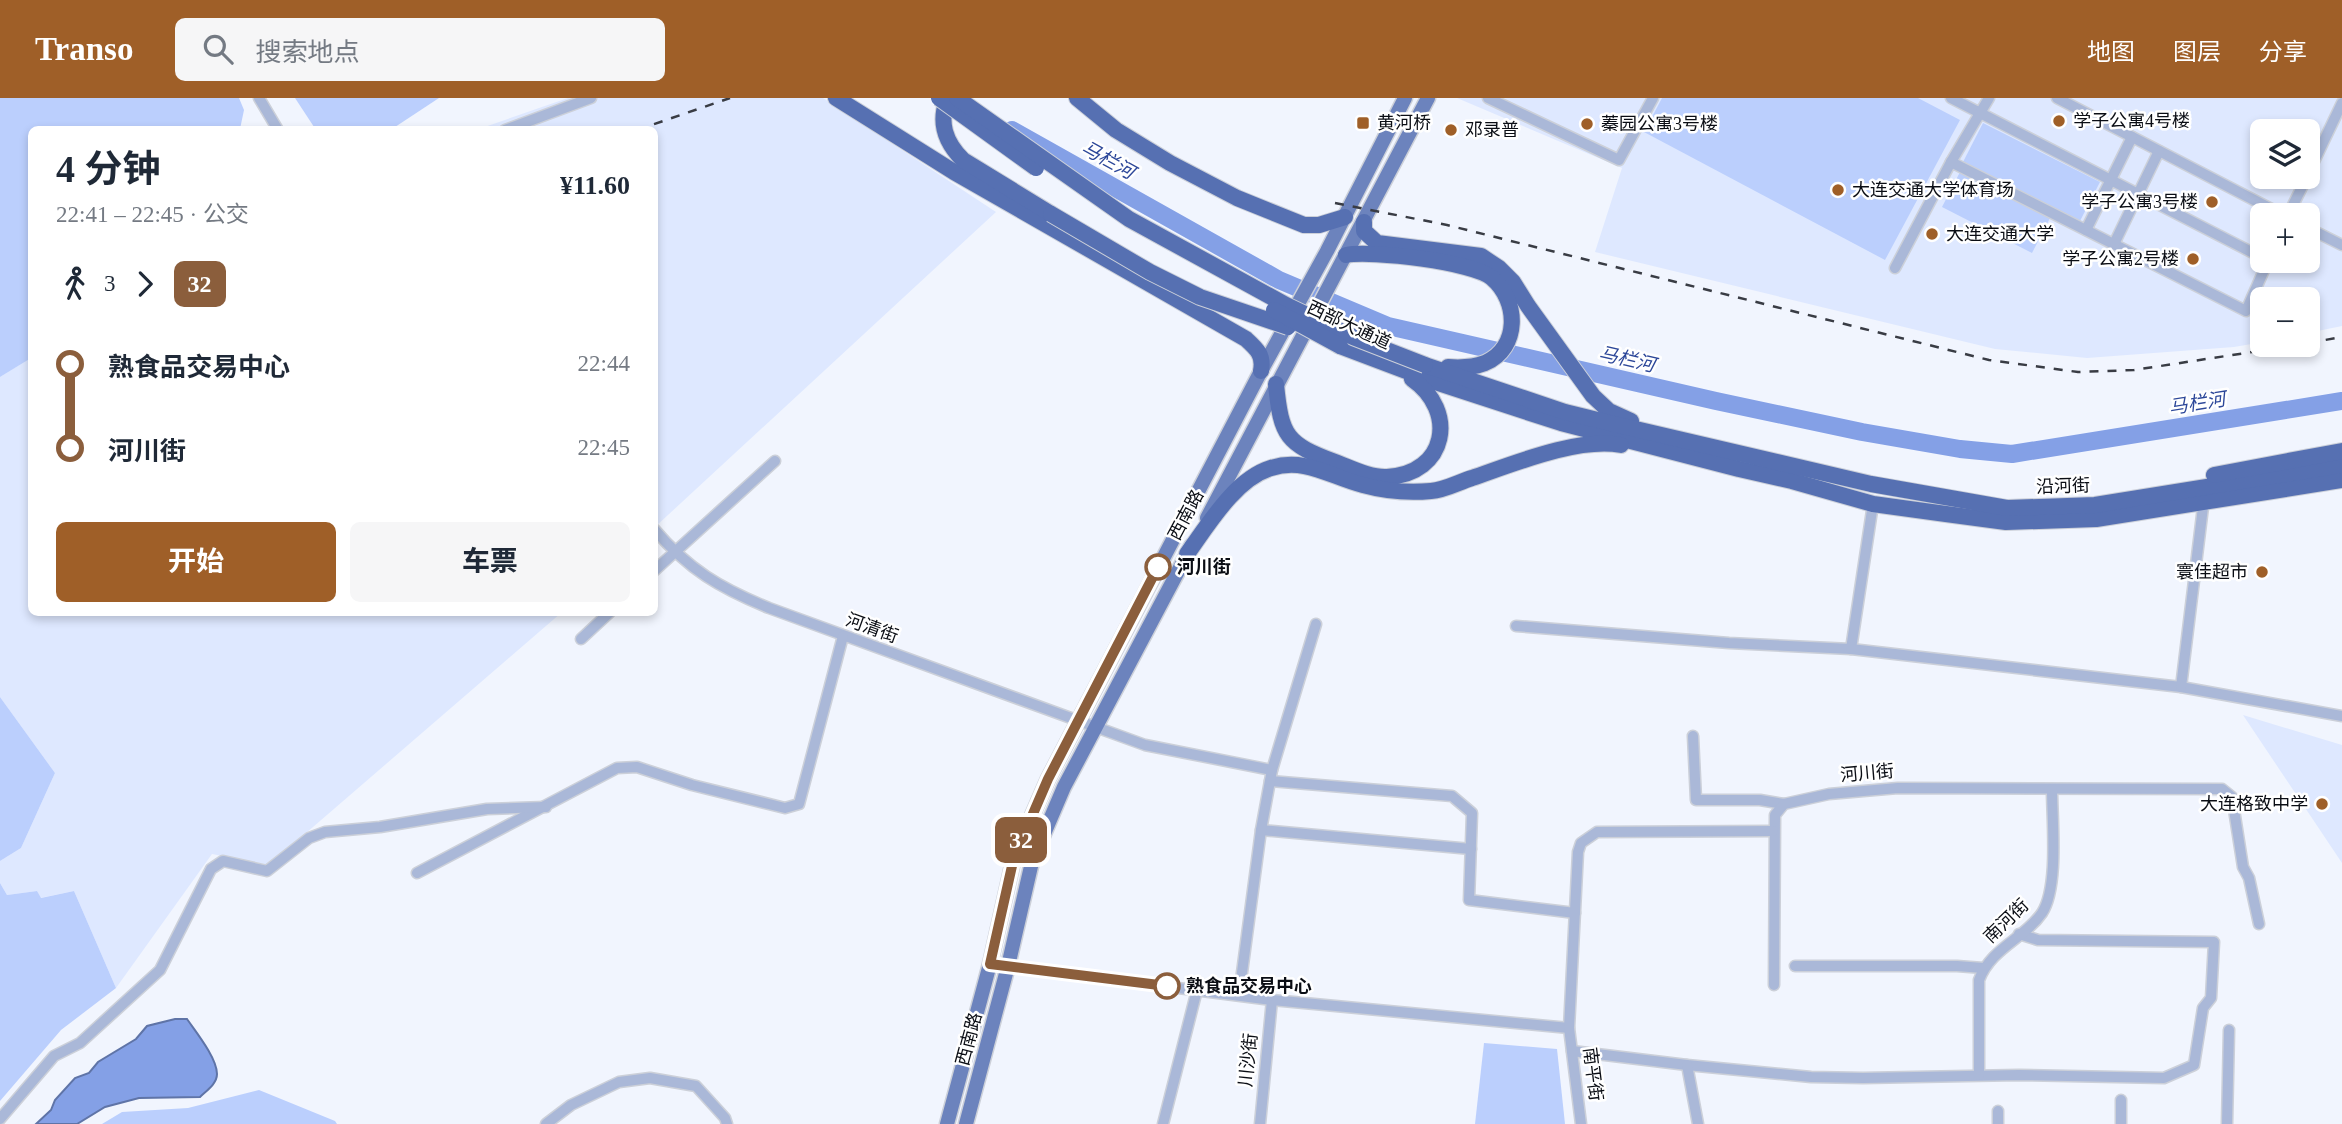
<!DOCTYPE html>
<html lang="zh">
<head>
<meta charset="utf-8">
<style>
	:root { --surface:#fff; --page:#f6f6f7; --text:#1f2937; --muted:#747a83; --accent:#9f5f28 }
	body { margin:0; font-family:"Times New Roman","Noto Sans SC",serif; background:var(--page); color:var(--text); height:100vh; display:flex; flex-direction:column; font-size:26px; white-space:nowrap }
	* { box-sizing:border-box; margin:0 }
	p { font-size:23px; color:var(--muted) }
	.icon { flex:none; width:38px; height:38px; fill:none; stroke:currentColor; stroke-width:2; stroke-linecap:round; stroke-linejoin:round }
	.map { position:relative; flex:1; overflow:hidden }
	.panel { position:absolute; left:28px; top:28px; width:630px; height:490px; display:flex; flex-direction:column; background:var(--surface); border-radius:10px; box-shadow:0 4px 10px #0003 }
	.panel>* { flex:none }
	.badge { padding:0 14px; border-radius:10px; font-size:24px; line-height:46px }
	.tools { position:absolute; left:2250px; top:21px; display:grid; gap:14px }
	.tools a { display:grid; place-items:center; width:70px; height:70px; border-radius:10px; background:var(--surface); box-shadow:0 4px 10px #0003; font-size:35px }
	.map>.badge { position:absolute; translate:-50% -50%; box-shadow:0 0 0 4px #fff }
	.legs { display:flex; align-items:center; gap:10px; height:77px; padding:0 28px; font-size:23px }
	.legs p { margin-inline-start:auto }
	.head { display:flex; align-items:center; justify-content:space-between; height:119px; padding:0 28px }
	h1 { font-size:38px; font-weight:700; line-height:52px }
	.primary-button { display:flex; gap:14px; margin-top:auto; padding:14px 28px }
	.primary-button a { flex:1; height:80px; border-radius:10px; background:var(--accent); color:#fff; font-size:28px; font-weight:700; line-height:80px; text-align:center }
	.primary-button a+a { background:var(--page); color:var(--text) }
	ul { padding:0 28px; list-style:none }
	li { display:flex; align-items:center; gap:24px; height:84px; font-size:26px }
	li i { display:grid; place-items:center; width:10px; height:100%; margin:0 9px; background:currentColor }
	li i::after { content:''; width:18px; height:18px; margin:-9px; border:5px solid; border-radius:50%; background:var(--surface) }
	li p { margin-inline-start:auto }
	li:first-child i { background:linear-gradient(#0000 50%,currentColor 0) }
	li:last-child i { background:linear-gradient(currentColor 50%,#0000 0) }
	header { display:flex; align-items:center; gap:42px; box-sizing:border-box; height:98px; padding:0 35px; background:var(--accent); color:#fff }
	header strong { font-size:33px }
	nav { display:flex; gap:38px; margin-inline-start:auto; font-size:24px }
	.search { width:490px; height:63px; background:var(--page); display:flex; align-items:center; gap:18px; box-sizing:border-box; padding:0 24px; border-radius:10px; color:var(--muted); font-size:26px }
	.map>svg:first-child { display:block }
	.built { fill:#dee8ff; fill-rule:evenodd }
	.green { fill:#bbcffd }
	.water { fill:#84a0e6; stroke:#5f74a7; stroke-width:2 }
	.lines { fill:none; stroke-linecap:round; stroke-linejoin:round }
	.river { stroke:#84a0e6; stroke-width:18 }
	.minor-casing { stroke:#ccd0d9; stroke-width:13 }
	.major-casing { stroke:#ccd0d9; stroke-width:17 }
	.highway-casing { stroke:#ccd0d9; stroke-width:18 }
	.minor { stroke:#aab8d8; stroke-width:10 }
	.major { stroke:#6c83bd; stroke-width:14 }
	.highway { stroke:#5670b2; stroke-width:16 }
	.rail { stroke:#393c44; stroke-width:2.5; stroke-dasharray:9 9; stroke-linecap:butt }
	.highway-bridge-casing { stroke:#ccd0d9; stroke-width:18; stroke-linecap:butt }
	.highway-bridge { stroke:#5670b2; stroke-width:16 }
	.line-1-casing { stroke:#fff; stroke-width:16 }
	.line-1 { stroke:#8b5e3c; stroke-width:10 }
	.poi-dot { fill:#9f5f28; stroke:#fff; stroke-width:2.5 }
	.stop-1-dot { fill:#fff; stroke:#8b5e3c; stroke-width:3.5 }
	.labels { text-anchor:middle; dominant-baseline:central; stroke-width:5; stroke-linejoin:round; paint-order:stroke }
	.poi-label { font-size:18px; fill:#0a0d14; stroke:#fff; text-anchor:start }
	.street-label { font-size:18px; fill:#0a0d14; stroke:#fff }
	.stop-label { font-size:18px; font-weight:bold; fill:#0a0d14; stroke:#fff; text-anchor:start }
	.water-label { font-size:19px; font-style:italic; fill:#2c4799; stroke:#fff }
</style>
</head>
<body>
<header>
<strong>Transo</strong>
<div class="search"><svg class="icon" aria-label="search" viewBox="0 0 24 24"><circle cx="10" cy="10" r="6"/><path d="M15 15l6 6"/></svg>搜索地点</div>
<nav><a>地图</a><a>图层</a><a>分享</a></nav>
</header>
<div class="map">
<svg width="2342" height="1026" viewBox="0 0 2342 1026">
	<rect width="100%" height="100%" fill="#f1f5fe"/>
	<!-- built -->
	<g class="built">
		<path d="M568 0H823L996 114 655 429 654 32H476Z"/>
		<path d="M1457 0H2342V228L2308 235V201H2263V244L2234 249 2087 260 1995 251 1595 154 1622 70ZM2263 33H2308V79H2263ZM2263 117H2308V163H2263Z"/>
		<path d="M30 260 32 514 561 515 269 767 212 756 116 890 74 793 40 800 37 793 7 797 0 785V763L21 750 55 675 0 599V279Z"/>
		<path d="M2243 617 2342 647V765Z"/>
	</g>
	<!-- green -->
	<g class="green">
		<path d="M0 0H239L244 12 240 31 32 32 31 260 0 279Z"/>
		<path d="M295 0H439L392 31 316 32Z"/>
		<path d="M1662 0H1918L1960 22 1885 162 1644 34Z"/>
		<path d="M1983 25 2100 84 2080 123 1963 64Z"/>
		<path d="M1960 74 2050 120 2032 155 1942 109Z"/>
		<path d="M0 599 55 675 21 750 0 763Z"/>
		<path d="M0 785 7 797 37 793 41 800 74 793 116 890 61 932 0 1003Z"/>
		<path d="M1484 945 1557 951 1565 1026H1475Z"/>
		<path d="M259 992 335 1023 337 1026H102L122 1014 188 1010Z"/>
	</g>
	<!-- water -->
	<path class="water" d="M175 921H187C196 934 217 960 217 976 217 986 206 993 200 999L139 1000 105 1009 77 1026H36L51 1012 55 1002 75 980 89 975 98 964 136 941 147 928Z"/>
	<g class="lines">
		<!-- river -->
		<path class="river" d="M1012 32 1279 182 1388 228 1716 303 1862 334 1960 351 2012 356 2342 303"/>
		<!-- minor casing -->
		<g class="minor-casing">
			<g id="minor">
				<path d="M259 0 278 32"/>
				<path d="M1488 0 1619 62 1653 0"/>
				<path d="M1951 0 2263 160"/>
				<path d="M2057 0 2283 117"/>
				<path d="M505 32 591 0"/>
				<path d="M1951 64 2246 213 2268 163"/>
				<path d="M2308 76 2342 5"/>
				<path d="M2288 117 2307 79"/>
				<path d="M2308 130 2342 147"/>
				<path d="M2086 132 2132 39"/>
				<path d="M2114 146 2159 53"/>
				<path d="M1895 170 1951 64 1989 0"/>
				<path d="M654 431C689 472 720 490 769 510L1145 647 1272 672"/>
				<path d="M654 473 775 363"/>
				<path d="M1516 528 1729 545 1851 551 1873 406"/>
				<path d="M581 541 610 514"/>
				<path d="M1851 551 2181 589 2342 618"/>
				<path d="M2181 589 2203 409"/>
				<path d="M1693 638 1696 702H1760L1784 706"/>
				<path d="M1270 683 1452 698 1472 715 1469 802 1575 815"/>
				<path d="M1261 732 1471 751"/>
				<path d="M417 775 617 670 637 669 692 687 785 710 799 706 843 538"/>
				<path d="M990 866 1272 902 1569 930"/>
				<path d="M1795 868H1957L1983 870"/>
				<path d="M1774 887 1775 717 1784 706 1829 696 1898 690 2222 691 2232 699 2243 769 2249 780 2259 826"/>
				<path d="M1239 897 1261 732 1272 672 1316 526"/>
				<path d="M1572 953 1687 967 1811 979 1863 980 2019 977 2164 980 2194 967 2203 910 2211 900 2214 844 2038 842 2019 836"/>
				<path d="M1687 967 1698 1026"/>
				<path d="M1979 977V882C1991 850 2024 841 2042 815 2059 789 2052 722 2052 691"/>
				<path d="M2121 1002V1026"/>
				<path d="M1998 1013V1026"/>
				<path d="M0 1021 54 958 80 945 160 872 211 771 223 763 267 773 309 740 325 734 380 729 487 711 546 709"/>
				<path d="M546 1026 571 1007 619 984 650 980 696 988 725 1020 727 1026"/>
				<path d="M1163 1026 1197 892"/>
				<path d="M1260 1026 1272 902"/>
				<path d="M1581 1026 1569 930 1578 754 1581 745 1597 734 1773 733"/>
				<path d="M2227 1026 2229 932"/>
			</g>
		</g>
		<!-- major casing -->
		<g class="major-casing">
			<g id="major">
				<path d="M1207 420 1428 0"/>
				<path d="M947 1026 990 866 1014 759 1048 681 1261 273 1327 153 1405 0"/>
				<path d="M966 1026 1008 868 1032 764 1064 689 1192 447"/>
			</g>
		</g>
		<!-- highway casing -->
		<g class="highway-casing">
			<g id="highway">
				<path d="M836 0 954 74 1246 241C1257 251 1264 257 1261 273"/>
				<path d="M948 0C938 24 945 44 963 62L1051 116"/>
				<path d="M1077 0 1116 32 1170 65 1237 100 1304 127H1319L1345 119"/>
				<path d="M1364 124V133L1377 145 1481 158 1499 170 1513 184 1528 208 1593 298 1609 313 1631 323"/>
				<path d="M1346 157C1371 152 1474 164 1492 180 1519 203 1520 250 1485 265 1472 270 1461 270 1448 269"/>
				<path d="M1340 248 1438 285 1561 325 1739 371 1792 383 1873 406 1946 416 2006 424 2096 421 2342 382"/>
				<path d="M1425 267 1565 314 1614 326 1871 386 2007 410 2095 407 2342 367"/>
				<path d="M1276 286C1281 339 1287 346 1335 364 1351 370 1370 380 1387 379 1447 376 1458 313 1412 281"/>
				<path d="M2214 377 2342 353"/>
				<path d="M1187 456C1208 427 1235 381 1271 370 1305 359 1331 379 1363 387 1385 393 1409 395 1431 393 1445 392 1459 384 1472 380 1513 366 1578 339 1621 347"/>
			</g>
		</g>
		<!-- minor -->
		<use href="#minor" class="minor"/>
		<!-- major -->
		<use href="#major" class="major"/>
		<!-- highway -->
		<use href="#highway" class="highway"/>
		<!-- rail -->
		<g class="rail">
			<path d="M637 32 730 0"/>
			<path d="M1335 105 1447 127 1989 262 2078 274 2134 272 2298 247"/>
			<path d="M2308 245 2342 239"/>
		</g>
		<!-- highway-bridge casing -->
		<g class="highway-bridge-casing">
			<g id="highway-bridge">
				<path d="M939 0 1036 70"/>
				<path d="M957 0 1129 121 1286 207 1353 239 1425 267"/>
				<path d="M1051 116 1150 174 1200 199 1288 229"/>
				<path d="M1274 212 1340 248"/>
			</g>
		</g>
		<!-- highway-bridge -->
		<use href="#highway-bridge" class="highway-bridge"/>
	</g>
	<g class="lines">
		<!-- line-1 casing -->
		<g class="line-1-casing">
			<path id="line-1" d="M1158 469 1048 681 1023 739 1014 759 990 866 1167 888"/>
		</g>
		<!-- line-1 -->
		<use href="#line-1" class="line-1"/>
	</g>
	<!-- markers -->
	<g class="poi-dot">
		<circle cx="2059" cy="23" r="7"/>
		<rect x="1356" y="18" width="14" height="14" rx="3.5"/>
		<circle cx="1587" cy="26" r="7"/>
		<circle cx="1451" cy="32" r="7"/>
		<circle cx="1838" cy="92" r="7"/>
		<circle cx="2212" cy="104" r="7"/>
		<circle cx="1932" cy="136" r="7"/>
		<circle cx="2193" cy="161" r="7"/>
		<circle cx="2262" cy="474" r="7"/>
		<circle cx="2322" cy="706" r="7"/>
	</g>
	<g class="stop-1-dot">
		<circle cx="1158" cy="469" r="12"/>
		<circle cx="1167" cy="888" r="12"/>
	</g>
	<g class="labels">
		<!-- poi labels -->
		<g class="poi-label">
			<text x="2073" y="23">学子公寓4号楼</text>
			<text x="1377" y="25">黄河桥</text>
			<text x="1601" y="26">蓁园公寓3号楼</text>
			<text x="1465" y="32">邓录普</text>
			<text x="1852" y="92">大连交通大学体育场</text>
			<text x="2198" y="104" text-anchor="end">学子公寓3号楼</text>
			<text x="1946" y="136">大连交通大学</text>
			<text x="2179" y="161" text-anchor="end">学子公寓2号楼</text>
			<text x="2248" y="474" text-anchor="end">寰佳超市</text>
			<text x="2308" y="706" text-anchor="end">大连格致中学</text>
		</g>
		<!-- street labels -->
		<g class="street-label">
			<text transform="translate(1349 227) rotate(25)">西部大通道</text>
			<text transform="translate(2063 388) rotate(-2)">沿河街</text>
			<text transform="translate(1186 417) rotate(-62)">西南路</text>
			<text transform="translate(872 530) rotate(20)">河清街</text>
			<text transform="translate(1867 675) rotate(-5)">河川街</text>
			<text transform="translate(2006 823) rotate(-44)">南河街</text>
			<text transform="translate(969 941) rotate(-75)">西南路</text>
			<text transform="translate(1248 962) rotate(-84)">川沙街</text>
			<text transform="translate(1593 976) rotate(83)">南平街</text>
		</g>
		<!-- stop labels -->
		<g class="stop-label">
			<text x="1177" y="469">河川街</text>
			<text x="1186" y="888">熟食品交易中心</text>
		</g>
		<!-- water labels -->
		<g class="water-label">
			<text transform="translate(1108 62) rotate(29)">马栏河</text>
			<text transform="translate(1627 261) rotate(13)">马栏河</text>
			<text transform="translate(2197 305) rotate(-9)">马栏河</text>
		</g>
	</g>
</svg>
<div class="tools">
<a><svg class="icon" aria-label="layers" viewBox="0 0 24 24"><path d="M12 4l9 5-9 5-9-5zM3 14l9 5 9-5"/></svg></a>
<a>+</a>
<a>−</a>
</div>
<b class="badge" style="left:1021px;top:742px;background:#8b5e3c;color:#fff">32</b>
<section class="panel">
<div class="head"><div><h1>4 分钟</h1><p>22:41 – 22:45 · 公交</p></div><b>¥11.60</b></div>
<div class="legs"><svg class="icon" aria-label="walk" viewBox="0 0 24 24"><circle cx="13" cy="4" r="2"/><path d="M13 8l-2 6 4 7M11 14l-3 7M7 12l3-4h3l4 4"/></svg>3<svg class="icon" aria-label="forward" viewBox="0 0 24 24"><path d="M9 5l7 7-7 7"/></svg><b class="badge" style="background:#8b5e3c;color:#fff">32</b></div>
<ul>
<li><i style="color:#8b5e3c"></i><b>熟食品交易中心</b><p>22:44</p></li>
<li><i style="color:#8b5e3c"></i><b>河川街</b><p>22:45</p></li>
</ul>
<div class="primary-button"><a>开始</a><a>车票</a></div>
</section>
</div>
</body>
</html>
